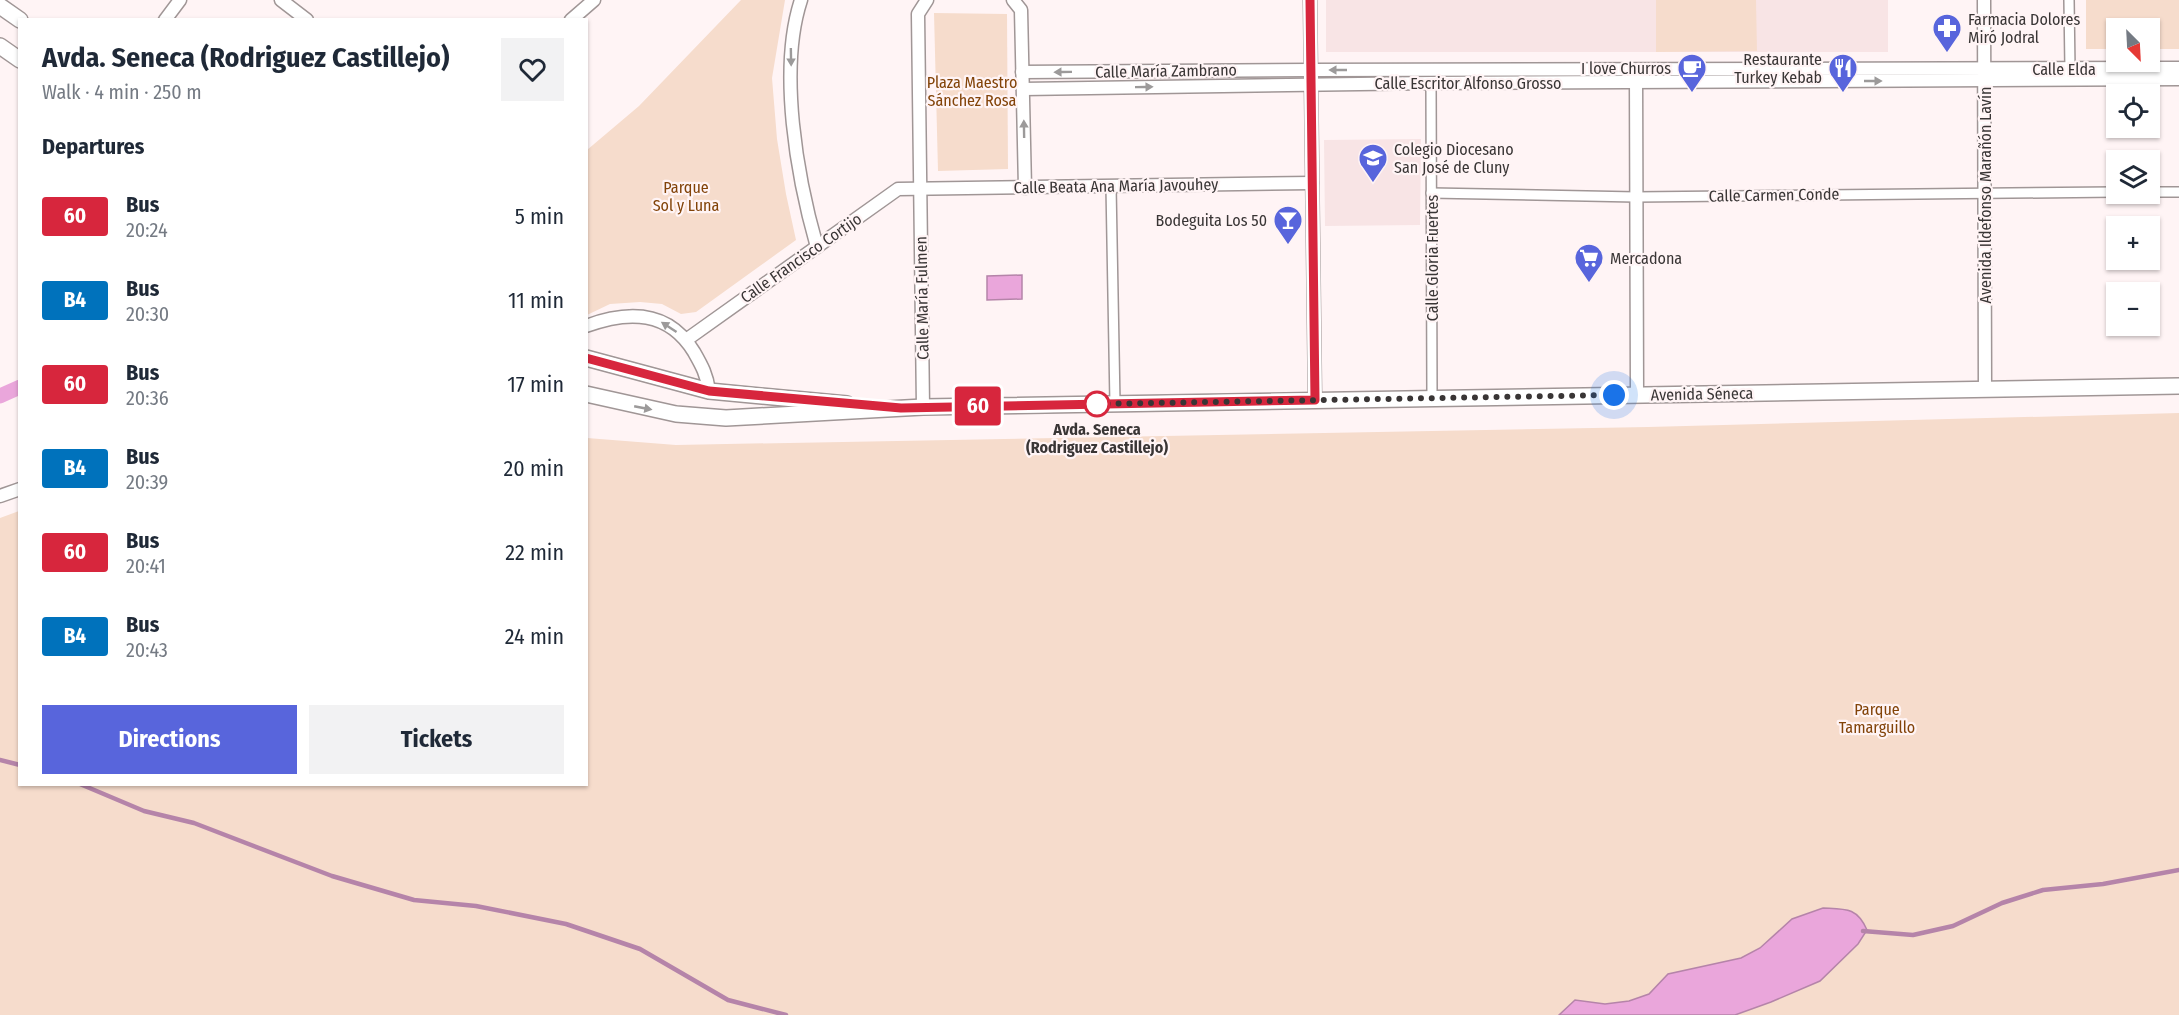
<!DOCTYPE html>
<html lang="en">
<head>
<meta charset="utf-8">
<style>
	:root { --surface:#fff; --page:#f2f2f3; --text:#1f2937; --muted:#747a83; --accent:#5865dc }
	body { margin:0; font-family:"Fira Sans Condensed",sans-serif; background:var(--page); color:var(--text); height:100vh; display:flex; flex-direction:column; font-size:22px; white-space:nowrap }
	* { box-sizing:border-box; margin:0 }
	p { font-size:20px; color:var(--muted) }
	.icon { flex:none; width:33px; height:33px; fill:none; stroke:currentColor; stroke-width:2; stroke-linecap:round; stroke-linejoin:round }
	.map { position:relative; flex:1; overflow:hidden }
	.panel { position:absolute; left:18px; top:18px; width:570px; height:768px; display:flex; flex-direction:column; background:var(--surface); border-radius:0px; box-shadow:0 2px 4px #0004 }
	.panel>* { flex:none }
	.badge { padding:0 12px; border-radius:4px; font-size:21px; line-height:39px }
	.needle { width:39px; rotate:156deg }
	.controls { position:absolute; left:2106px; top:18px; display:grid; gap:12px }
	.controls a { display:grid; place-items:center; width:54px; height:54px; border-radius:0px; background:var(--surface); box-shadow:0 2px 4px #0004; font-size:30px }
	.you { position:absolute; width:30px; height:30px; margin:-15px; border:4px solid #fff; border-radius:50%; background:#1a73e8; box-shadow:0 0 0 9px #1a73e833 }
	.map>.badge { position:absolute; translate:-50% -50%; box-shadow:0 0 0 3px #fff }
	h2 { padding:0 24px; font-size:22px; line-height:54px }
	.round { display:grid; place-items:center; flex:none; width:63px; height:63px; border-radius:0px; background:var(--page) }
	.head { display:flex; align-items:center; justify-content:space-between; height:102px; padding:0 24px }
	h1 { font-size:28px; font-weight:700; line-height:45px }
	.button { display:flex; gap:12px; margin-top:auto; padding:12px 24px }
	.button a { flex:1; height:69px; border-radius:0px; background:var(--accent); color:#fff; font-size:24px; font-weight:700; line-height:69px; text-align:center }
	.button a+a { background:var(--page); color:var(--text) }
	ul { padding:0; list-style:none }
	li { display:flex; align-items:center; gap:18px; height:84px; padding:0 24px }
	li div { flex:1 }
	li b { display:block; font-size:22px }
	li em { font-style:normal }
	li .badge { min-width:66px; font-weight:700; text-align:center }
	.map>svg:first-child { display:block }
	.built { fill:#f8e4e5 }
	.green { fill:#f6dccc }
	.water { fill:#eaa6db; stroke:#b584a9; stroke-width:1.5 }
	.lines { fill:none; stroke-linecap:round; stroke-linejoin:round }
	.stream { stroke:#b584a9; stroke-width:4.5 }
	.canal { stroke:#eaa6db; stroke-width:15 }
	.pedestrian-casing { stroke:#a09696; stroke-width:12 }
	.minor-casing { stroke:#a09696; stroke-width:15 }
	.tertiary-casing { stroke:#a09696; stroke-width:18 }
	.pedestrian { stroke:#fff; stroke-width:9 }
	.minor { stroke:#fff; stroke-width:12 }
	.tertiary { stroke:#fff; stroke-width:15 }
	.oneway { fill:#9c9a9a }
	.line-casing { stroke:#fff; stroke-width:14 }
	.line { stroke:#d7263d; stroke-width:9 }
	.walk { stroke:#393535; stroke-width:6; stroke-dasharray:0 10.8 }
	.stop-dot { fill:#fff; stroke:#d7263d; stroke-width:3 }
	.labels { text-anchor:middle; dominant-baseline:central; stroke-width:4.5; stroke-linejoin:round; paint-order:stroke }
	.poi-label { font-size:16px; fill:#393535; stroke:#fff4f5; text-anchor:start }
	.street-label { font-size:16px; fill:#393535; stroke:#fff4f5 }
	.park-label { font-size:16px; fill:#824308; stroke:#fff4f5 }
	.stop-label { font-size:16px; font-weight:bold; fill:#393535; stroke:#fff4f5 }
</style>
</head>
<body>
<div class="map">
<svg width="2179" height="1015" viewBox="0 0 2179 1015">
	<rect width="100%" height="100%" fill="#fff4f5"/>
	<!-- built -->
	<g class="built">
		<rect x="1326" y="0" width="562" height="52"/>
		<path d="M1421 139 1420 225 1325 226 1324 140Z"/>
	</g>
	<!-- green -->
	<g class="green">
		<path d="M741 0H785L772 78 777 139 786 194 796 240 696 312 681 314 662 304 640 302 610 304 587 315V150L639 106Z"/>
		<path d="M1656 0H1756L1757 51 1656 52Z"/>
		<path d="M2086 0H2179V49H2150V28H2116V49H2086Z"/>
		<path d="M934 13 1007 14 1008 169 938 171Z"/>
		<path d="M2179 413V1015H0V518L19 511 20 784H586L587 438 676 445 1648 427Z"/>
	</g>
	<!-- water -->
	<g class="water">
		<path d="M1022 275V299L987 300V276Z"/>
		<path d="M1823 908C1845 909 1857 907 1867 930L1858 944 1820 981 1771 1002 1735 1015H1559L1575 1000 1605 1004 1629 1001 1649 994 1668 974 1741 958 1760 948 1792 919Z"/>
	</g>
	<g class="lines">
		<!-- stream -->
		<g class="stream">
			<path d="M0 760 20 765"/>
			<path d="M80 784 144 811 194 823 332 876 414 900 476 906 566 924 640 949 728 1000 786 1015"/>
			<path d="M1863 931 1913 935 1953 926 2002 903 2043 890 2103 884 2179 870"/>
		</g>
		<!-- canal -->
		<path class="canal" d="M0 396 20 387"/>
		<!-- pedestrian casing -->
		<g class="pedestrian-casing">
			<g id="pedestrian">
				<path d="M2069 0 2070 69"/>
				<path d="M1431 83 1432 398"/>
				<path d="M1111 186 1115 404"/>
				<path d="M2150 192H2179"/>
				<path d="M1431 193 1636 197 2116 192"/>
			</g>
		</g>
		<!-- minor casing -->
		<g class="minor-casing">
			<g id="minor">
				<path d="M281 0 307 20"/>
				<path d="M801 0C778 70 797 177 817 247"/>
				<path d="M1013 0 1021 10 1025 188"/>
				<path d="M1310 0 1315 400"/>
				<path d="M1984 0 1985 390"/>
				<path d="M165 20 180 0"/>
				<path d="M571 20 594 0"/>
				<path d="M1022 72 1310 70 2179 68"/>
				<path d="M1636 75 1637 395"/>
				<path d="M1023 89 1431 83 2179 79"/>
				<path d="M586 326C629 310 669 311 694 352 702 366 707 375 709 391"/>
				<path d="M686 340 898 189 1312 183"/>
				<path d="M923 407 918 14 927 0"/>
				<path d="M0 496 20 489"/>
			</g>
		</g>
		<!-- tertiary casing -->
		<g class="tertiary-casing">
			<g id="tertiary">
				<path d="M0 6 20 20"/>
				<path d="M0 46 20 60"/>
				<path d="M586 358 709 391 847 404"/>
				<path d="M586 394 676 414 726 418 923 407 2179 386"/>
			</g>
		</g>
		<!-- pedestrian -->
		<use href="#pedestrian" class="pedestrian"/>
		<!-- minor -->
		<use href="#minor" class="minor"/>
		<!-- tertiary -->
		<use href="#tertiary" class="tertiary"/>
	</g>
	<!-- one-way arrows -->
	<defs><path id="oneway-solid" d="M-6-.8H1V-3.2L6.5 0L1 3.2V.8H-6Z" transform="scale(1.5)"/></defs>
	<g class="oneway">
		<use href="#oneway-solid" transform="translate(791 57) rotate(89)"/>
		<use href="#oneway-solid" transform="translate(1338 70) rotate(-180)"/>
		<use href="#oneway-solid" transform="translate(1063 72) rotate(179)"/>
		<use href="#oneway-solid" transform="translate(1873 81)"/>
		<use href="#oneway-solid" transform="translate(1144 87) rotate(-1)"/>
		<use href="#oneway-solid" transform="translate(1024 129) rotate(-91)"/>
		<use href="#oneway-solid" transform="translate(669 327) rotate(-147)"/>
		<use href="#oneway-solid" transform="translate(643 408) rotate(11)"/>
	</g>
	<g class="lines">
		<!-- line casing -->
		<g class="line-casing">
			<path id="line" d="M586 358 709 391 901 408 1315 400 1310 0"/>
		</g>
		<!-- line -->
		<use href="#line" class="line"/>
		<!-- walk -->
		<path class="walk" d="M1097 404 1614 395"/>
	</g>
	<!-- icons -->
	<defs>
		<g id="pharmacy-pin" transform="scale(1.5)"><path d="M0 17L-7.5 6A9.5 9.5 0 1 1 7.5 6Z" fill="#5865dc" stroke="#fff4f5"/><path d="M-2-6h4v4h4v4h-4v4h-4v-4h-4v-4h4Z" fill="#fff"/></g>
		<g id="cafe-pin" transform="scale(1.5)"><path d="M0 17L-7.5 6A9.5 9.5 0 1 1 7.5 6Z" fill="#5865dc" stroke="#fff4f5"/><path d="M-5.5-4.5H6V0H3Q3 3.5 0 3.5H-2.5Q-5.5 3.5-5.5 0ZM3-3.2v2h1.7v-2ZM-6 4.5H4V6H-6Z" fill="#fff"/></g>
		<g id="restaurant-pin" transform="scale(1.5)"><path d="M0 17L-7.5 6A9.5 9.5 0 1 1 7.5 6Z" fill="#5865dc" stroke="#fff4f5"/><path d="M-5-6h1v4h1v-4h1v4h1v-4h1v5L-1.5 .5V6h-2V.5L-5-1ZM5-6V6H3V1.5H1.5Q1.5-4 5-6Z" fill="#fff"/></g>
		<g id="school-pin" transform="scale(1.5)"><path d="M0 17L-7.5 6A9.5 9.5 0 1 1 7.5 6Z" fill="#5865dc" stroke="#fff4f5"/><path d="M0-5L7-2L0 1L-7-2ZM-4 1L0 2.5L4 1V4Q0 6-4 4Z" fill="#fff"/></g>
		<g id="bar-pin" transform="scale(1.5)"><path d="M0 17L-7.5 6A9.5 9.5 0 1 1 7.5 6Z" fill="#5865dc" stroke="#fff4f5"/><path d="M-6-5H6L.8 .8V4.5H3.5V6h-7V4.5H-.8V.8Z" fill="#fff"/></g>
		<g id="supermarket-pin" transform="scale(1.5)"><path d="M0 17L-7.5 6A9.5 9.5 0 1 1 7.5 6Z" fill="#5865dc" stroke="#fff4f5"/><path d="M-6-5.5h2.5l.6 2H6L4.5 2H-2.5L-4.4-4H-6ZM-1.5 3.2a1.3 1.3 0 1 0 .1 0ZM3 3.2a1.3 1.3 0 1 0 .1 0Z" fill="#fff"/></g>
	</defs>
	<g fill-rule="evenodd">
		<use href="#pharmacy-pin" x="1947" y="28"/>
		<use href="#cafe-pin" x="1692" y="68"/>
		<use href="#restaurant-pin" x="1843" y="68"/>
		<use href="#school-pin" x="1373" y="158"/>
		<use href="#bar-pin" x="1288" y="220"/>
		<use href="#supermarket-pin" x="1589" y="258"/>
	</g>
	<!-- markers -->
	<circle class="stop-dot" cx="1097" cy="404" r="12"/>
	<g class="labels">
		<!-- poi labels -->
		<g class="poi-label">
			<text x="1968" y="19">Farmacia Dolores<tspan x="1968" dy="18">Miró Jodral</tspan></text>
			<text x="1822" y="59" text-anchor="end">Restaurante<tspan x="1822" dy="18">Turkey Kebab</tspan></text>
			<text x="1671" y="68" text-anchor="end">I love Churros</text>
			<text x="1394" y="149">Colegio Diocesano<tspan x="1394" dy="18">San José de Cluny</tspan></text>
			<text x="1267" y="220" text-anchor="end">Bodeguita Los 50</text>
			<text x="1610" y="258">Mercadona</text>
		</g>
		<!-- street labels -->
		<g class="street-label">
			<text x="2064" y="69">Calle Elda</text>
			<text transform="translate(1166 71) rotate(-1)">Calle María Zambrano</text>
			<text x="1468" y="83">Calle Escritor Alfonso Grosso</text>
			<text transform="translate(1116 186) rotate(-1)">Calle Beata Ana María Javouhey</text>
			<text transform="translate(1774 195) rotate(-1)">Calle Carmen Conde</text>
			<text transform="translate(1985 195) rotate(-90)">Avenida Ildefonso Marañón Lavín</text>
			<text transform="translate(801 258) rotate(-35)">Calle Francisco Cortijo</text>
			<text transform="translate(1432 258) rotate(-90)">Calle Gloria Fuertes</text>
			<text transform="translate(922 298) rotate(-91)">Calle María Fulmen</text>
			<text transform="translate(1702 394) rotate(-1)">Avenida Séneca</text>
		</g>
		<!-- park labels -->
		<g class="park-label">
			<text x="972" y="82">Plaza Maestro<tspan x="972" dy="18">Sánchez Rosa</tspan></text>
			<text x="686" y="187">Parque<tspan x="686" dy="18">Sol y Luna</tspan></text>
			<text x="1877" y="709">Parque<tspan x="1877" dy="18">Tamarguillo</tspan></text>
		</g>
		<!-- stop labels -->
		<g class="stop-label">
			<text x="1097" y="429">Avda. Seneca<tspan x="1097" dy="18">(Rodriguez Castillejo)</tspan></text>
		</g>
	</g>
</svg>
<div class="controls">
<a><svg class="needle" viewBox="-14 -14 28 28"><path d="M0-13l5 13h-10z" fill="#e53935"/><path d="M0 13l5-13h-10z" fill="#747a83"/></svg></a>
<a><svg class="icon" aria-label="locate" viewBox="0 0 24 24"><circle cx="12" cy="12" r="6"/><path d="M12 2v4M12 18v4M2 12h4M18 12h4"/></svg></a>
<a><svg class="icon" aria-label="layers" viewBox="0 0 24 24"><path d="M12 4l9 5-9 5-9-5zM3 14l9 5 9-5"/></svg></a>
<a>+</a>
<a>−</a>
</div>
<div class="you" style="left:1614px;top:395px"></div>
<b class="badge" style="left:978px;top:406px;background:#d7263d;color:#fff">60</b>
<section class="panel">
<div class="head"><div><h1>Avda. Seneca (Rodriguez Castillejo)</h1><p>Walk · 4 min · 250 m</p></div><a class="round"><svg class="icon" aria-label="heart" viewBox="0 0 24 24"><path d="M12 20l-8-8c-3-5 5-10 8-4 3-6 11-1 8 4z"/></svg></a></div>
<h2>Departures</h2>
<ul>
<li><span class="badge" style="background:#d7263d;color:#fff">60</span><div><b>Bus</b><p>20:24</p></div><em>5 min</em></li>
<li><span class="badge" style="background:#0072bc;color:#fff">B4</span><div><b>Bus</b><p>20:30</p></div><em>11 min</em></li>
<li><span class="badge" style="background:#d7263d;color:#fff">60</span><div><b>Bus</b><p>20:36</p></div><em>17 min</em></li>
<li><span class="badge" style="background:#0072bc;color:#fff">B4</span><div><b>Bus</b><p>20:39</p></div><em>20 min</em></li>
<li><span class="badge" style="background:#d7263d;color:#fff">60</span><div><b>Bus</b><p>20:41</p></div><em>22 min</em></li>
<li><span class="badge" style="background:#0072bc;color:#fff">B4</span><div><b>Bus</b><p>20:43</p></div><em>24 min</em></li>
</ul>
<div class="button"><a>Directions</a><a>Tickets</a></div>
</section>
</div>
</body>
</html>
